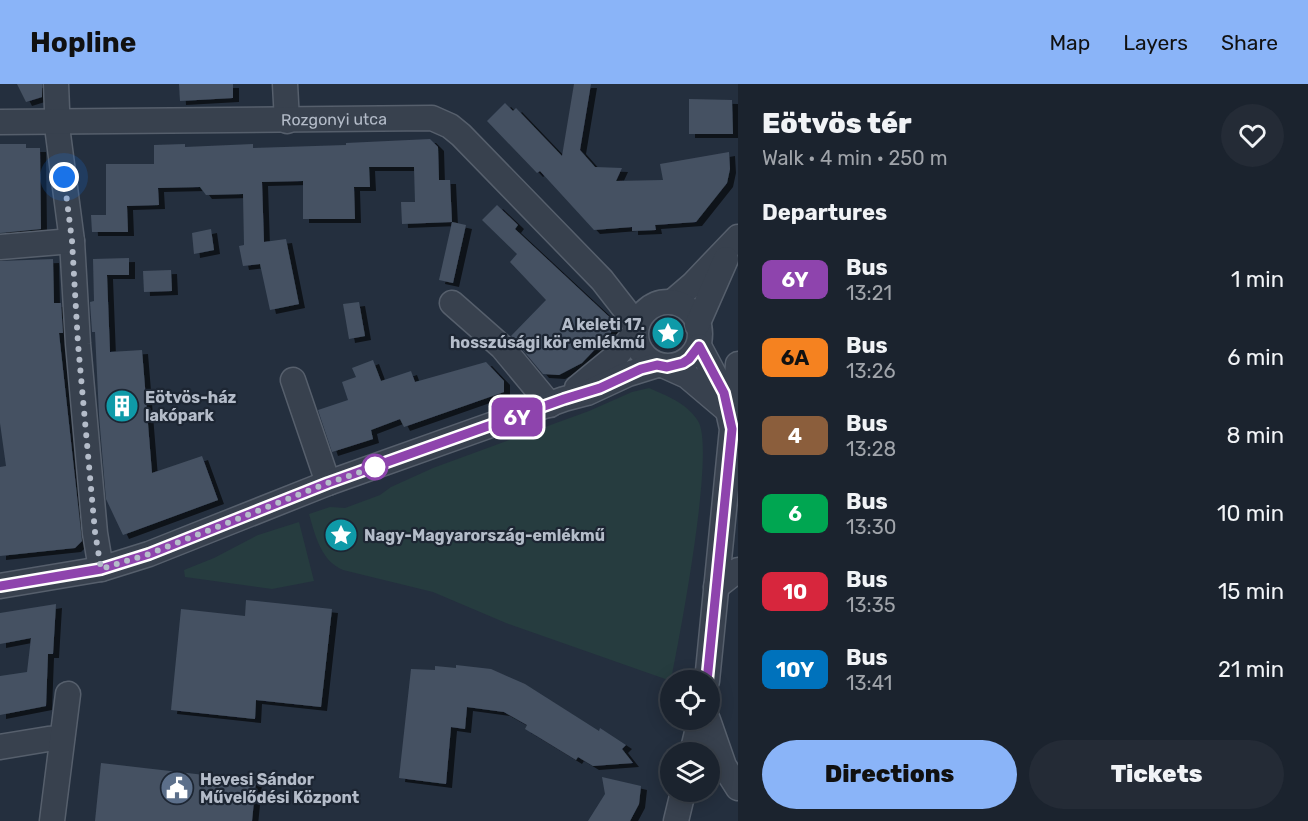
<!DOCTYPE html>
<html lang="en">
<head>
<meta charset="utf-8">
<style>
	:root { --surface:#1b232e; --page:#242b36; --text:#f1f3f6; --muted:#a0a4aa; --line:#39404a; --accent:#8ab4f8 }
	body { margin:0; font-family:Rubik,sans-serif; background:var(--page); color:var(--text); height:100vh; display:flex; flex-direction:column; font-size:22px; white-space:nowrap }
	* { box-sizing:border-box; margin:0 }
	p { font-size:20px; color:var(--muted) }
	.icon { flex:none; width:33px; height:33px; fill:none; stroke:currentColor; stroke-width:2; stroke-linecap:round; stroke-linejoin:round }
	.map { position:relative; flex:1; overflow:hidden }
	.details { display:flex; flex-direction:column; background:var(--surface); width:570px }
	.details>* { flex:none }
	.badge { padding:0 12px; border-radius:9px; font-size:21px; line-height:39px }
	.buttons { position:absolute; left:660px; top:586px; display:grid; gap:12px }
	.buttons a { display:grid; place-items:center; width:60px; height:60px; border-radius:50%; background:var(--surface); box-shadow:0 3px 15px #0003,0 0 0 2px var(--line); font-size:30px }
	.you { position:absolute; width:30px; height:30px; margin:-15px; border:4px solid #fff; border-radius:50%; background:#1a73e8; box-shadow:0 0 0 9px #1a73e833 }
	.map>.badge { position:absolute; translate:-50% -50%; box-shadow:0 0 0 3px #fff }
	h2 { padding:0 24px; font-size:22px; line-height:54px }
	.round { display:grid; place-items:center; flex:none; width:63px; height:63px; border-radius:32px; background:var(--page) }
	.overview { display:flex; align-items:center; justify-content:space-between; height:102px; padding:0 24px }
	h1 { font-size:28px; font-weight:800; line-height:45px }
	.action { display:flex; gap:12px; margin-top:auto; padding:12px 24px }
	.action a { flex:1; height:69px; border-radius:36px; background:var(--accent); color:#111; font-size:24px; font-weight:800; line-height:69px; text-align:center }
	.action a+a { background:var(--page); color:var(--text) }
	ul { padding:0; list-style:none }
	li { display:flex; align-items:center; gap:18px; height:78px; padding:0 24px }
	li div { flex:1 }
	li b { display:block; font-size:22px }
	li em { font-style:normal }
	li .badge { min-width:66px; font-weight:700; text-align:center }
	header { display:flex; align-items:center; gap:36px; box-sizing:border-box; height:84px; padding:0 30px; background:var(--accent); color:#111 }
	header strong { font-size:28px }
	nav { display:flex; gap:33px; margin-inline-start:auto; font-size:21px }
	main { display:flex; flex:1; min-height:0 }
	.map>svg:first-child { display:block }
	.green { fill:#263c3f }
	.building { fill:#455162; filter:url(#shadow) }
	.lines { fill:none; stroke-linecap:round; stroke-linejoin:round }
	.minor-casing { stroke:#565f6c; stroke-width:27 }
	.minor { stroke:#38414e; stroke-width:24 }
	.line-casing { stroke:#fff; stroke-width:14 }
	.line { stroke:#8e44ad; stroke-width:9 }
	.walk { stroke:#b4bcc9; stroke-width:6; stroke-dasharray:0 10.8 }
	.stop-dot { fill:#fff; stroke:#8e44ad; stroke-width:3 }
	.labels { text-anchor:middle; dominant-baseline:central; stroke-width:4.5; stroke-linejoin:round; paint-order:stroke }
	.street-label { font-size:16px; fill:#b4bcc9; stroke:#1d2633 }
	.poi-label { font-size:16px; font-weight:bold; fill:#b4bcc9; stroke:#1d2633; text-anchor:start }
</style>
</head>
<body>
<header>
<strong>Hopline</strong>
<nav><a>Map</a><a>Layers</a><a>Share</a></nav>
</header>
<main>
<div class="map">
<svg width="738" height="737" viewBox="0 0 738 737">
	<defs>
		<filter id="shadow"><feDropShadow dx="6" dy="4" stdDeviation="0" flood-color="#0009"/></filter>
	</defs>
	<rect width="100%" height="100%" fill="#242f3e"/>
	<!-- green -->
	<g class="green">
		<circle cx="668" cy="250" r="16"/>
		<path d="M649 304C667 312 687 319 698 337 716 365 679 556 671 597L506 539 433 508 343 486C321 477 315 451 309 430L330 423 345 424 380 411 391 403 433 384 589 327 632 308Z"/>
		<path d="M299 438 314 497 272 505 185 493 184 486 214 474 258 451Z"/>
	</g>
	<!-- building -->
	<g class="building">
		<path d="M17 0H42V13L26 18Z"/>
		<path d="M179 0H233V14L180 17Z"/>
		<path d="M574 0H591L580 66 595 83 622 84 616 97 663 96 660 80 729 68 730 85 727 99 696 138 655 141 656 146 632 147V143L594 146 540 87 537 89 487 37 505 19 513 27 516 24 562 72Z"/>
		<path d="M689 15 732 16 733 50H689Z"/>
		<path d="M430 55 438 63 439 96H450L452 138 402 140 401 118H415L414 83H369L370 103H354L355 135H303V97L262 98 264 158 286 155 299 220 270 226 260 180 243 182 239 162 244 161 243 110 206 111 200 103 158 104 159 121 127 122 128 148H92L91 131H106V80H154V61L185 60V63L253 60V64L346 61V59Z"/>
		<path d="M0 60H26V64H40L41 145 0 149Z"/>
		<path d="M497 121 518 141 515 145 618 241 582 279 559 291 543 290 511 252 546 216 510 178 517 170 482 136Z"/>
		<path d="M452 138 466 141 453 199 439 196Z"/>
		<path d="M211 145 214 166 194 170 192 149Z"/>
		<path d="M129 174V191H107L110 268 142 266 152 389 202 372 218 416 123 451 106 415 99 331 95 248H92L90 218 94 217 93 175Z"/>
		<path d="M53 175 54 219H61L63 249H59L82 457 75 464 0 472V383L6 382 0 339V177Z"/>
		<path d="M171 186 172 207 144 208 143 187Z"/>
		<path d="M359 218 365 252 349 255 343 220Z"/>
		<path d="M373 276 381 297 411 287 415 298 486 278 504 297V308L404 343 400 335 371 346 373 355 332 368 318 326 348 316 342 298 356 293 352 284Z"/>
		<path d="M246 516 332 525 321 623 256 616 255 635 171 626 181 525 245 532Z"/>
		<path d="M56 520 53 570H48L46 622 0 631V592L27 588 31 554 0 560V529Z"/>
		<path d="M456 581 491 585 525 600 599 647 600 644 626 661 622 665 633 679 593 682 578 673 576 676 540 654 525 645 527 641 504 628 467 623 465 645 451 643 446 700 399 694 411 585 435 586V582L456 584Z"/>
		<path d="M101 679 256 697 252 737H95Z"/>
		<path d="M602 693 641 702 639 720 630 737H588L605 710Z"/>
	</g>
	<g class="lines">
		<!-- minor casing -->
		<g class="minor-casing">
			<g id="minor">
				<path d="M56 0 58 50 72 157 78 260 95 449 101 485"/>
				<path d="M285 0 287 37"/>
				<path id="s1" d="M0 38 432 34 450 42 461 51 602 196 630 232 636 244"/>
				<path d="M0 163 72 157"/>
				<path d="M672 218 693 200 738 153"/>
				<circle cx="668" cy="250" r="32"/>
				<path d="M452 219 502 263 550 321"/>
				<path d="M697 241 726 175"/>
				<path d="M699 262 724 309 732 345 707 597"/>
				<path d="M667 283 687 292 726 325"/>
				<path d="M293 296 328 399"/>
				<path d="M577 304 616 272 635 249"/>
				<path d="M734 328 738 280"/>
				<path d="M0 502 101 485 149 470 328 399 564 315 587 309 628 290 657 281"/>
				<path d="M716 503 738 486"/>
				<path d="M708 636 724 682 738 704"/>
				<path d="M0 663 48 655 62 654"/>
				<path d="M692 669 700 636"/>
				<path d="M52 737 68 610"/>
				<path d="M676 737 683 708"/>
			</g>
		</g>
		<!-- minor -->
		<use href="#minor" class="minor"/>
	</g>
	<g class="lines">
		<!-- line casing -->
		<g class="line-casing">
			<path id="line" d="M0 502 101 485 149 470 328 399 564 315 600 304 641 285 657 281 667 283 683 279 689 275 699 262 724 309 732 345 707 597"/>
		</g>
		<!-- line -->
		<use href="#line" class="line"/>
		<!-- walk -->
		<path class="walk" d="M64 93 72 157 78 260 95 448 101 485 149 470 328 399 375 383"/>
	</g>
	<!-- icons -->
	<defs>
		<g id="sight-disc" transform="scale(1.725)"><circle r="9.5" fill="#0f9aa8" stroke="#1d2633"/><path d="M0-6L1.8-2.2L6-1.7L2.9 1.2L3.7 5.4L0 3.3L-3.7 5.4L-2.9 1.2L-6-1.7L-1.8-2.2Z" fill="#fff"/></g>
		<g id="building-disc" transform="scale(1.725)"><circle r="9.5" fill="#0f9aa8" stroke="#1d2633"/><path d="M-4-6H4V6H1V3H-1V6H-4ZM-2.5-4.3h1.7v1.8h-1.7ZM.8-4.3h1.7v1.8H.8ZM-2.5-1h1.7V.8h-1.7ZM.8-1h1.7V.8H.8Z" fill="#fff"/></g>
		<g id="civic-disc" transform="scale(1.725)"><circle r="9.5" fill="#5c6f8a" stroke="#1d2633"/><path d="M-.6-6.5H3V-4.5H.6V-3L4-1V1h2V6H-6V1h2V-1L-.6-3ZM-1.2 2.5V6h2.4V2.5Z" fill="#fff"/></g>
	</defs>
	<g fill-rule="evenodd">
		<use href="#sight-disc" x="668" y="249"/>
		<use href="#building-disc" x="122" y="322"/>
		<use href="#sight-disc" x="341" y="451"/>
		<use href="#civic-disc" x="177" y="704"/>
	</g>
	<!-- markers -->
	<circle class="stop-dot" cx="375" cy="383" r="12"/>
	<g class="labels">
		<!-- street labels -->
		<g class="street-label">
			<text stroke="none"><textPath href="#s1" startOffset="334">Rozgonyi utca</textPath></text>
		</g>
		<!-- poi labels -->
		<g class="poi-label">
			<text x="645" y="240" text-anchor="end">A keleti 17.<tspan x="645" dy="18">hosszúsági kör emlékmű</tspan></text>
			<text x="145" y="313">Eötvös-ház<tspan x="145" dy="18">lakópark</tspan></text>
			<text x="364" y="451">Nagy-Magyarország-emlékmű</text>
			<text x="200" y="695">Hevesi Sándor<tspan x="200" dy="18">Művelődési Központ</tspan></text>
		</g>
	</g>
</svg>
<div class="buttons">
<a><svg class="icon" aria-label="locate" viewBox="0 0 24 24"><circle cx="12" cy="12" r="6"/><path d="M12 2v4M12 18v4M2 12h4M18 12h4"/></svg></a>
<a><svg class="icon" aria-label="layers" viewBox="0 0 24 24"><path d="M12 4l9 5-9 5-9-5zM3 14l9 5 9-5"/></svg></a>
</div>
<div class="you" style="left:64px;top:93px"></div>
<b class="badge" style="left:517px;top:333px;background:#8e44ad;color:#fff">6Y</b>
</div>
<section class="details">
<div class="overview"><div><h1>Eötvös tér</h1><p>Walk · 4 min · 250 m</p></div><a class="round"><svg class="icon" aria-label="heart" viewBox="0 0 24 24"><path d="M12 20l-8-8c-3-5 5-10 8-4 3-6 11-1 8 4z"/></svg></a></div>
<h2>Departures</h2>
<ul>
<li><span class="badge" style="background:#8e44ad;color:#fff">6Y</span><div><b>Bus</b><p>13:21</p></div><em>1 min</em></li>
<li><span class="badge" style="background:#f58220;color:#111">6A</span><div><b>Bus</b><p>13:26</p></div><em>6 min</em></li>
<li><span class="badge" style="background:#8b5e3c;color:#fff">4</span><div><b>Bus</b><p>13:28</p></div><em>8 min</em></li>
<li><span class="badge" style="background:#00a651;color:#fff">6</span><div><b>Bus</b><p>13:30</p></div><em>10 min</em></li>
<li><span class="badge" style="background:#d7263d;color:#fff">10</span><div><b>Bus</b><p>13:35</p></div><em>15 min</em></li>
<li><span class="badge" style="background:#0072bc;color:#fff">10Y</span><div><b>Bus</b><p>13:41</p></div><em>21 min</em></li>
</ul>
<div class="action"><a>Directions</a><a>Tickets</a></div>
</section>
</main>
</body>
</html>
